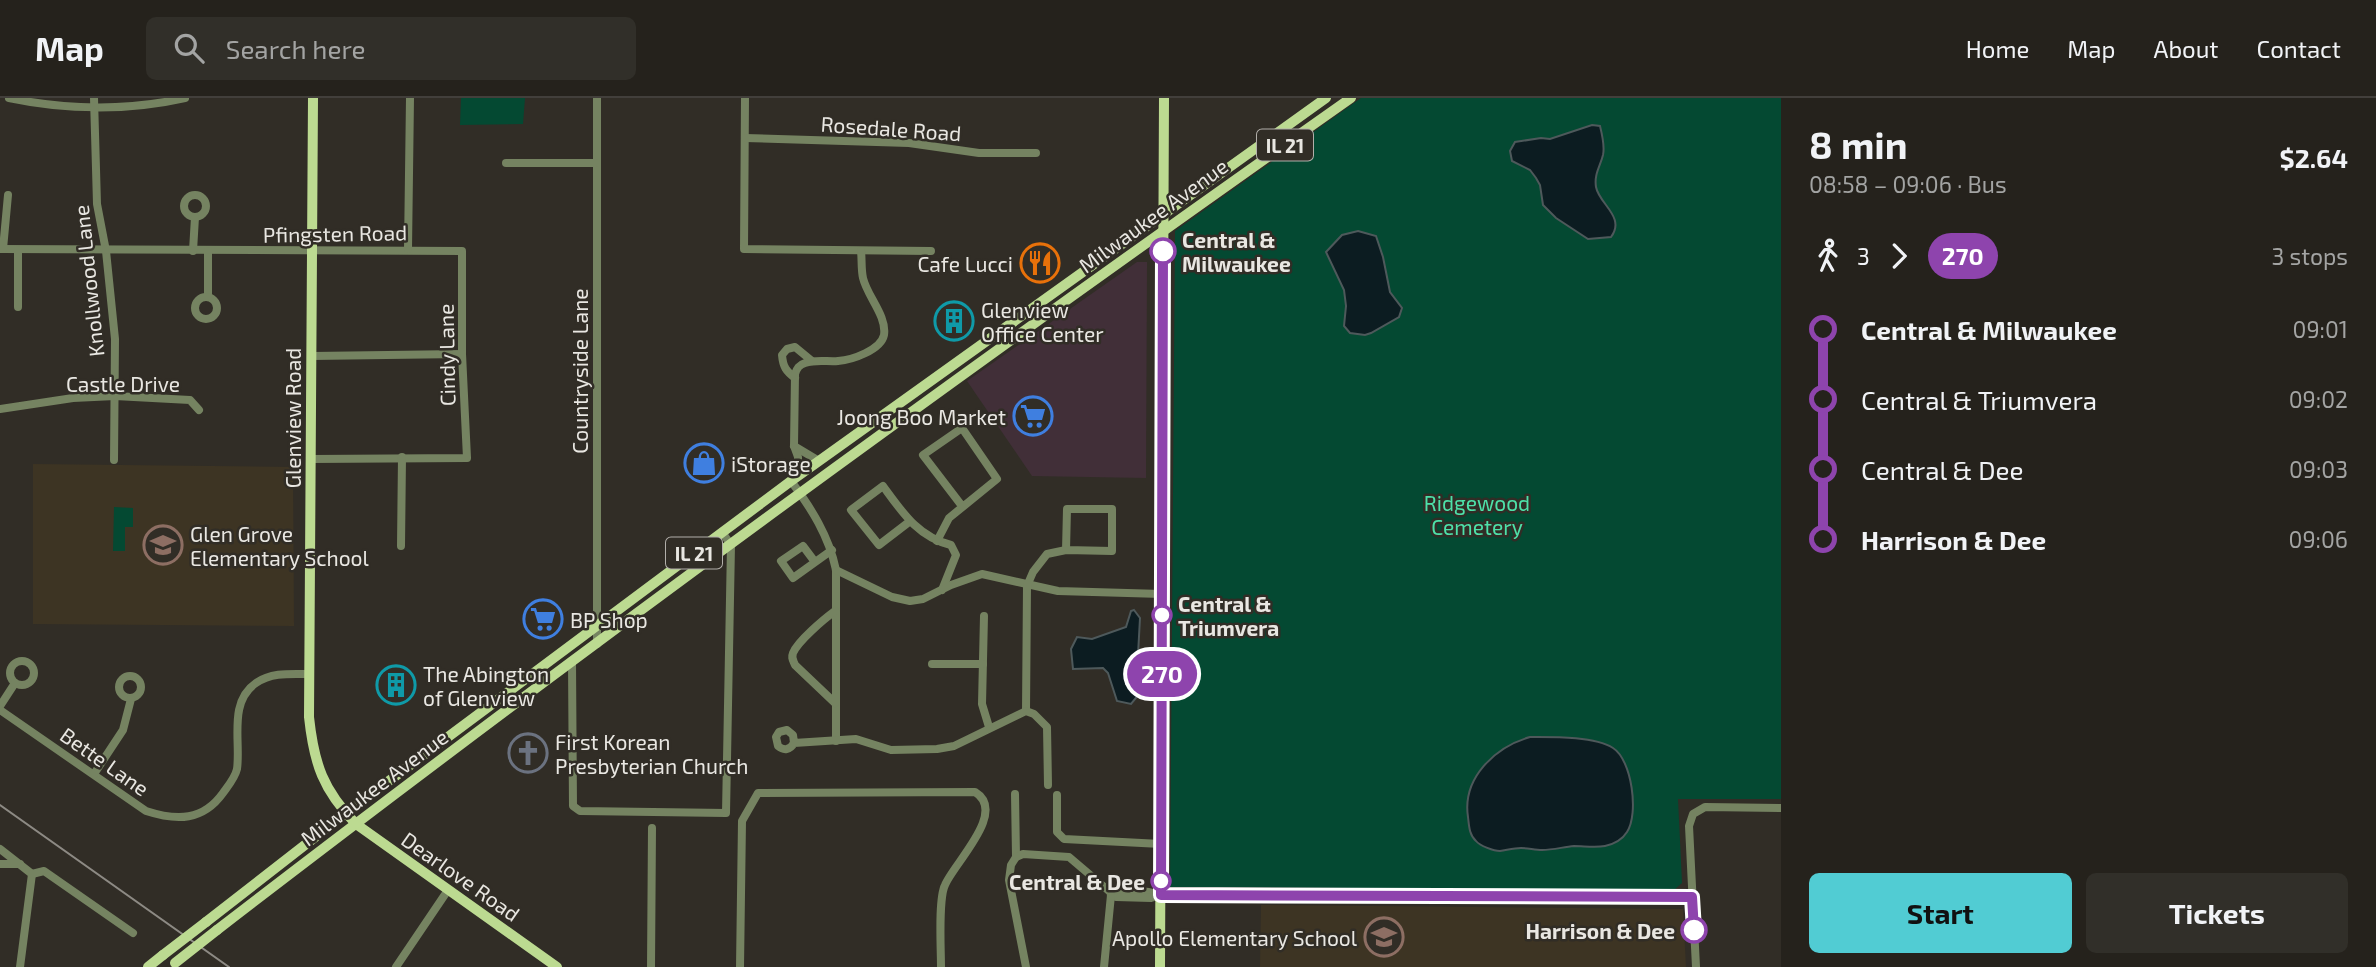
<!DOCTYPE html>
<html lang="en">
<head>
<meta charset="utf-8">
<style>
	:root { --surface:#25221c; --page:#312f29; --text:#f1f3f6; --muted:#a3a4a3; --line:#423f3b; --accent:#51ccd3 }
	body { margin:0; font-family:"Exo 2",sans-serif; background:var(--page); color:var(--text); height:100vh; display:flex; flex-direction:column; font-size:26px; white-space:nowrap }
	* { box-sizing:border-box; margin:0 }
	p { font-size:23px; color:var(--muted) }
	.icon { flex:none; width:38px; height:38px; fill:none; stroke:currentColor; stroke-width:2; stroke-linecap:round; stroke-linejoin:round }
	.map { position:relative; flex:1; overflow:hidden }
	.drawer { display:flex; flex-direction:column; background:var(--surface); width:595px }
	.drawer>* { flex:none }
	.badge { padding:0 14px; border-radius:23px; font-size:24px; line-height:46px }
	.map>.badge { position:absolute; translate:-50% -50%; box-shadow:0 0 0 4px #fff }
	.legs { display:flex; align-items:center; gap:10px; height:77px; padding:0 28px; font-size:23px }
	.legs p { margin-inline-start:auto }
	.head { display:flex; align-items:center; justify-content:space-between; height:119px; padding:0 28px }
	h1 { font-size:38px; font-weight:700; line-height:52px }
	.button { display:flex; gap:14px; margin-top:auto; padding:14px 28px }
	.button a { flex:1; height:80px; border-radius:10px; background:var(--accent); color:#111; font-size:28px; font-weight:700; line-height:80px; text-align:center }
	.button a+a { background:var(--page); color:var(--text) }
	ul { padding:0 28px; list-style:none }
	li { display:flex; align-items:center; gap:24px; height:70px; font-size:26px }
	li i { display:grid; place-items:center; width:10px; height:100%; margin:0 9px; background:currentColor }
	li i::after { content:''; width:18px; height:18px; margin:-9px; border:5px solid; border-radius:50%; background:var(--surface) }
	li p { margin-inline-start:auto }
	li:first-child i { background:linear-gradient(#0000 50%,currentColor 0) }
	li:last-child i { background:linear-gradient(currentColor 50%,#0000 0) }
	header { display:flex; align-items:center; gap:42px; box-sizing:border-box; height:98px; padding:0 35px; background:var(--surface); border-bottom:2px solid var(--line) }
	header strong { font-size:33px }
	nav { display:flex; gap:38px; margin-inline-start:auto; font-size:24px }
	.search { width:490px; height:63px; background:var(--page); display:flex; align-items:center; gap:18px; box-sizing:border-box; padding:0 24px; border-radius:10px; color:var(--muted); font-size:26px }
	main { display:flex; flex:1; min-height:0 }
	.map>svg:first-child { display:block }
	.commercial { fill:#412f38 }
	.education { fill:#3d3423 }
	.green { fill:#044932 }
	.water { fill:#0c1c21; stroke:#4e595b; stroke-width:2 }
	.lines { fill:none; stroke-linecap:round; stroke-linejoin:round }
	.minor { stroke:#758361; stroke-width:8 }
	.major { stroke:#bcda91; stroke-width:10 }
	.rail { stroke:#8d8a84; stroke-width:2 }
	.major-bridge { stroke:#bcda91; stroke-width:10 }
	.line-1-casing { stroke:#fff; stroke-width:16 }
	.line-1 { stroke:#8e44ad; stroke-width:10 }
	.stop-1-dot { fill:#fff; stroke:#8e44ad; stroke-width:3.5 }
	.labels { text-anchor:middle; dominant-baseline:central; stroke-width:5; stroke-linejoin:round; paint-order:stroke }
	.shield { fill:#312d26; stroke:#b2afaa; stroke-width:2 }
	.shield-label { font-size:19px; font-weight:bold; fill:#e9e7e2 }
	.street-label { font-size:21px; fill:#e9e7e2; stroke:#312d26 }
	.stop-label { font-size:21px; font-weight:bold; fill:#e9e7e2; stroke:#312d26; text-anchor:start }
	.poi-label { font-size:21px; fill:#e9e7e2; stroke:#312d26; text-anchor:start }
	.park-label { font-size:21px; fill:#4de1a9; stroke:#312d26 }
</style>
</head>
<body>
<header>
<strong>Map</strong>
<div class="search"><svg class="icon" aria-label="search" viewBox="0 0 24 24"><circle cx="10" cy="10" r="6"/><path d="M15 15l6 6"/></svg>Search here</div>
<nav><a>Home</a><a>Map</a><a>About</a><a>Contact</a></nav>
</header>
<main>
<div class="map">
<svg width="1781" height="869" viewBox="0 0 1781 869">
	<rect width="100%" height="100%" fill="#312d26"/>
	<!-- commercial -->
	<path class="commercial" d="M1137 164H1147L1146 380 1032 378 967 283Z"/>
	<!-- education -->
	<g class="education">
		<path d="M33 366 293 369 294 528 33 526Z"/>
		<path d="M1261 807 1683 811 1686 869H1260Z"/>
	</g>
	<!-- green -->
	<g class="green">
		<path d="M461 0H525L523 26 460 27Z"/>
		<path d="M1361 0H1781V701H1678L1682 785 1674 792 1170 789 1175 133Z"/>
		<path d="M114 409 133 410V429H125V453H113Z"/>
	</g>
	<!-- water -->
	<g class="water">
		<path d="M1592 27 1600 28C1602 36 1605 48 1603 57 1600 69 1594 76 1596 89 1599 106 1626 119 1611 139L1588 141 1556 120 1543 107 1540 87 1536 80 1530 72 1512 63 1510 53 1515 44 1541 40 1550 41Z"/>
		<path d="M1358 133 1376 138 1383 159 1390 194 1402 210 1399 219 1371 235 1365 237 1350 235 1344 228 1346 208 1344 192 1326 154 1342 137Z"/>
		<path d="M1134 512 1140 520 1137 575 1142 585 1140 595 1131 606 1117 603 1108 575 1103 570 1073 571 1071 551 1077 539 1092 541 1126 529 1131 513Z"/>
		<path d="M1530 639C1552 639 1594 638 1613 650 1632 662 1639 716 1627 734 1622 742 1614 746 1605 748 1595 750 1584 748 1574 748 1563 749 1553 752 1542 752 1535 752 1528 750 1521 750 1514 750 1507 752 1500 753 1494 753 1480 748 1476 743 1469 737 1469 727 1468 719 1462 680 1495 649 1530 639Z"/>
	</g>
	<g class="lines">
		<!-- minor -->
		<g class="minor">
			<path d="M9 0C66 12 128 13 185 0"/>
			<path d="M94 0 97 106 106 153 115 241 114 362"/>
			<path d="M597 0V546"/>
			<path d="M745 0 744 151 931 153"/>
			<path d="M745 40 909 45 979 55H1036"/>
			<path d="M506 65H596"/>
			<circle cx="195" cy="108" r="11"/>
			<path d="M0 151 462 153V256L467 360 311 361"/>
			<path d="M3 151 8 97"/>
			<path d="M408 151 410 0"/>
			<path d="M18 152V209"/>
			<path d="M193 153 195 119"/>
			<path d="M208 199V153"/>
			<circle cx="206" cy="210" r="11"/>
			<path d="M312 258 462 256"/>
			<path d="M795 280C786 273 783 269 782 257L787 251 795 249 812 263"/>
			<path d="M0 311 73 300 115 298 190 302 199 312"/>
			<path d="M794 348 819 363"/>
			<path d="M798 378V359L794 348 795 276C797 270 799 267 805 265 816 261 828 264 838 263 852 262 881 252 884 237 887 218 867 198 863 180 861 171 862 161 861 153"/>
			<path d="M791 383C811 410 829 438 836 472V643"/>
			<path d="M909 424 879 447 851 412 883 388C902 414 918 439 951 447L956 457 942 492"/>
			<path d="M937 443 949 420 997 381 962 330 923 357 962 408"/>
			<path d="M401 448 402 359"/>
			<path d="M815 464 803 448 781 463 793 480 832 452"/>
			<path d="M836 472 892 499 910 503 923 501 951 487 982 476 1058 493 1162 496"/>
			<path d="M835 513C824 521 798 543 793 555 791 560 793 562 795 567L835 605"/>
			<path d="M984 518 982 606 989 629"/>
			<circle cx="22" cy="575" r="12"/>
			<path d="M572 564 573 708 580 713 726 715 731 447 722 434"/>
			<path d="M932 566H983"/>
			<circle cx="130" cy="589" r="11"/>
			<path d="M0 608 15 585"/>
			<path d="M0 612 146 713C177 723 203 723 223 695 228 688 235 680 237 671 241 644 228 604 256 585 272 574 291 576 309 576"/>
			<path d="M1026 613 1027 488 1033 474 1047 456 1066 452 1112 453V411H1067L1066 452"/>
			<path d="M794 645 793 637 787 632 779 634 776 639 778 648C784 653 790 652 794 645L856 641 891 652 937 651 954 648 1026 613 1034 616 1047 629 1048 687"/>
			<path d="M94 676 123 632 131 601"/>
			<path d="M1015 696 1016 759"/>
			<path d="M1057 697V734L1064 741 1161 746"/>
			<path d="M0 751 32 776 20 869"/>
			<path d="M0 766H20"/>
			<path d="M32 776 44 773 133 835"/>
			<path d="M1111 797C1123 789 1148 793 1161 797"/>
			<path d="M396 869 448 792"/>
			<path d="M651 869 652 730"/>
			<path d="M740 869 742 723 758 695 975 694C1008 714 954 765 945 787 938 801 941 851 941 869"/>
			<path d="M1026 869 1009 782 1011 767 1016 759 1023 756 1069 759 1116 799 1151 800 1161 797 1692 799"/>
			<path d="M1104 869 1111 797"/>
			<path d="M1696 869 1689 728 1693 716 1705 709 1781 710"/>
		</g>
		<!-- major -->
		<g class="major">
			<path d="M313 0 309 619C314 666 323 692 356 726L557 869"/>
			<path d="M206 824 346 715 791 383 1326 0"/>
			<path d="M217 832C588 546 968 270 1351 0"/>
			<path d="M148 869 163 857"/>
			<path d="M1160 869 1164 0"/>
		</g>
		<!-- rail -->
		<path class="rail" d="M0 707 229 869"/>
		<!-- major-bridge -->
		<g class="major-bridge">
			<path d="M163 857 206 824"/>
			<path d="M175 865 217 832"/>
		</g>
	</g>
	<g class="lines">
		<!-- line-1 casing -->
		<g class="line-1-casing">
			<path id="line-1" d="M1163 153 1161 797 1692 799 1694 832"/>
		</g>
		<!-- line-1 -->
		<use href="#line-1" class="line-1"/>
	</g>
	<!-- icons -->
	<defs>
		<g id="restaurant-ring" transform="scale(2.0125)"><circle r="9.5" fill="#312d26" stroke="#e8710a" stroke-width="1.5"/><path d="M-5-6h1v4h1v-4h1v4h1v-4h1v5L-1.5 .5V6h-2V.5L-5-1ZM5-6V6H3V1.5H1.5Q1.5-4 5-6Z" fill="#e8710a"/></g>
		<g id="building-ring" transform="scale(2.0125)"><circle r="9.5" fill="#312d26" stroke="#0f9aa8" stroke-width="1.5"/><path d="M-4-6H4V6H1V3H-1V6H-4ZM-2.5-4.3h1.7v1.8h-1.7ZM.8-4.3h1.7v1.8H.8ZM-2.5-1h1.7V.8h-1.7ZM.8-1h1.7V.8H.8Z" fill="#0f9aa8"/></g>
		<g id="supermarket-ring" transform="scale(2.0125)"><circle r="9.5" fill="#312d26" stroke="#3f7fe0" stroke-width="1.5"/><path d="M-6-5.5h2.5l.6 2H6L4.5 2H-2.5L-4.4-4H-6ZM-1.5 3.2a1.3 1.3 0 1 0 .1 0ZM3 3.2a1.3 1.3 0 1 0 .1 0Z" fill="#3f7fe0"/></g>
		<g id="shop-ring" transform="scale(2.0125)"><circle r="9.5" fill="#312d26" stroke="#3f7fe0" stroke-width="1.5"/><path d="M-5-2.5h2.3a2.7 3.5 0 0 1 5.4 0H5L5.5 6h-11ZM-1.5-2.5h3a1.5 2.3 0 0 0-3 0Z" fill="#3f7fe0"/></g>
		<g id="school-ring" transform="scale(2.0125)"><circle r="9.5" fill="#312d26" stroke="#8d6e63" stroke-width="1.5"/><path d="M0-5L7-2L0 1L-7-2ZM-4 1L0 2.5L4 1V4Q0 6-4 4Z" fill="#8d6e63"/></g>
		<g id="church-ring" transform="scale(2.0125)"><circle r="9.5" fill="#312d26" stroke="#6b7280" stroke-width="1.5"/><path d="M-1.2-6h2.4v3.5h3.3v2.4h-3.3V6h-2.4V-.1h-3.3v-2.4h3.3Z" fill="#6b7280"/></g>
	</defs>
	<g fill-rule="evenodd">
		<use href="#restaurant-ring" x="1040" y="165"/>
		<use href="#building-ring" x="954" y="223"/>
		<use href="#supermarket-ring" x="1033" y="318"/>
		<use href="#shop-ring" x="704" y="365"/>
		<use href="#school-ring" x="163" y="447"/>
		<use href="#supermarket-ring" x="543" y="521"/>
		<use href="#building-ring" x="396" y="587"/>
		<use href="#church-ring" x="528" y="655"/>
		<use href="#school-ring" x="1384" y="839"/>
	</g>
	<!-- markers -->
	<g class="stop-1-dot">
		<circle cx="1163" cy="153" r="12"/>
		<circle cx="1162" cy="517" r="9"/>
		<circle cx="1161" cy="783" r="9"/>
		<circle cx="1694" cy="832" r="12"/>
	</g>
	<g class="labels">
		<!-- shield labels -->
		<g class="shield">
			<rect x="1257" y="31.5" width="56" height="31" rx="5"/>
			<rect x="666" y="439.5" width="56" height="31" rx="5"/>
		</g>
		<g class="shield-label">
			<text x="1285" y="47">IL 21</text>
			<text x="694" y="455">IL 21</text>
		</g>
		<!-- street labels -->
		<g class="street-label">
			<text transform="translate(891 30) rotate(4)">Rosedale Road</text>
			<text transform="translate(1153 117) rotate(-36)">Milwaukee Avenue</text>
			<text transform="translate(335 135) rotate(-1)">Pfingsten Road</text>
			<text transform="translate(88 183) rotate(-96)">Knollwood Lane</text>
			<text transform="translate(446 257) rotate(-91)">Cindy Lane</text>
			<text transform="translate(579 273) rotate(-90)">Countryside Lane</text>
			<text x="123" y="285">Castle Drive</text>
			<text transform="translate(292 320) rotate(-90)">Glenview Road</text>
			<text transform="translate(105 663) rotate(35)">Bette Lane</text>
			<text transform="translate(374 689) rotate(-37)">Milwaukee Avenue</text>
			<text transform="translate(461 778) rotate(35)">Dearlove Road</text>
		</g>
		<!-- stop labels -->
		<g class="stop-label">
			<text x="1182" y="141">Central &amp;<tspan x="1182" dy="24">Milwaukee</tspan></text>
			<text x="1178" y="505">Central &amp;<tspan x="1178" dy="24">Triumvera</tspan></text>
			<text x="1145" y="783" text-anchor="end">Central &amp; Dee</text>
			<text x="1675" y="832" text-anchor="end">Harrison &amp; Dee</text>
		</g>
		<!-- poi labels -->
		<g class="poi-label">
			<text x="1013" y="165" text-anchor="end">Cafe Lucci</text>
			<text x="981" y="211">Glenview<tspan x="981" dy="24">Office Center</tspan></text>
			<text x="1006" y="318" text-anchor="end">Joong Boo Market</text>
			<text x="731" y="365">iStorage</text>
			<text x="190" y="435">Glen Grove<tspan x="190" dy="24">Elementary School</tspan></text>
			<text x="570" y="521">BP Shop</text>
			<text x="423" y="575">The Abington<tspan x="423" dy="24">of Glenview</tspan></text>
			<text x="555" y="643">First Korean<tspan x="555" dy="24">Presbyterian Church</tspan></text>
			<text x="1357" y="839" text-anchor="end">Apollo Elementary School</text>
		</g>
		<!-- park labels -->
		<g class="park-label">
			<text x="1477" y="404">Ridgewood<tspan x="1477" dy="24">Cemetery</tspan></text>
		</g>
	</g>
</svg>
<b class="badge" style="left:1162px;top:576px;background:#8e44ad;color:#fff">270</b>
</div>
<section class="drawer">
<div class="head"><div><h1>8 min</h1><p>08:58 – 09:06 · Bus</p></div><b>$2.64</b></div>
<div class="legs"><svg class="icon" aria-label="walk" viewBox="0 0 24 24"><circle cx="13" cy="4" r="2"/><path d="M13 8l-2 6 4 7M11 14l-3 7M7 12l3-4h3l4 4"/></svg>3<svg class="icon" aria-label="forward" viewBox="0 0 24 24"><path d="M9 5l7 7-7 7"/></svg><b class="badge" style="background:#8e44ad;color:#fff">270</b><p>3 stops</p></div>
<ul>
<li><i style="color:#8e44ad"></i><b>Central &amp; Milwaukee</b><p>09:01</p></li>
<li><i style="color:#8e44ad"></i><span>Central &amp; Triumvera</span><p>09:02</p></li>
<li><i style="color:#8e44ad"></i><span>Central &amp; Dee</span><p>09:03</p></li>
<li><i style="color:#8e44ad"></i><b>Harrison &amp; Dee</b><p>09:06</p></li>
</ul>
<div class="button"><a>Start</a><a>Tickets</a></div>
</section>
</main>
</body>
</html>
